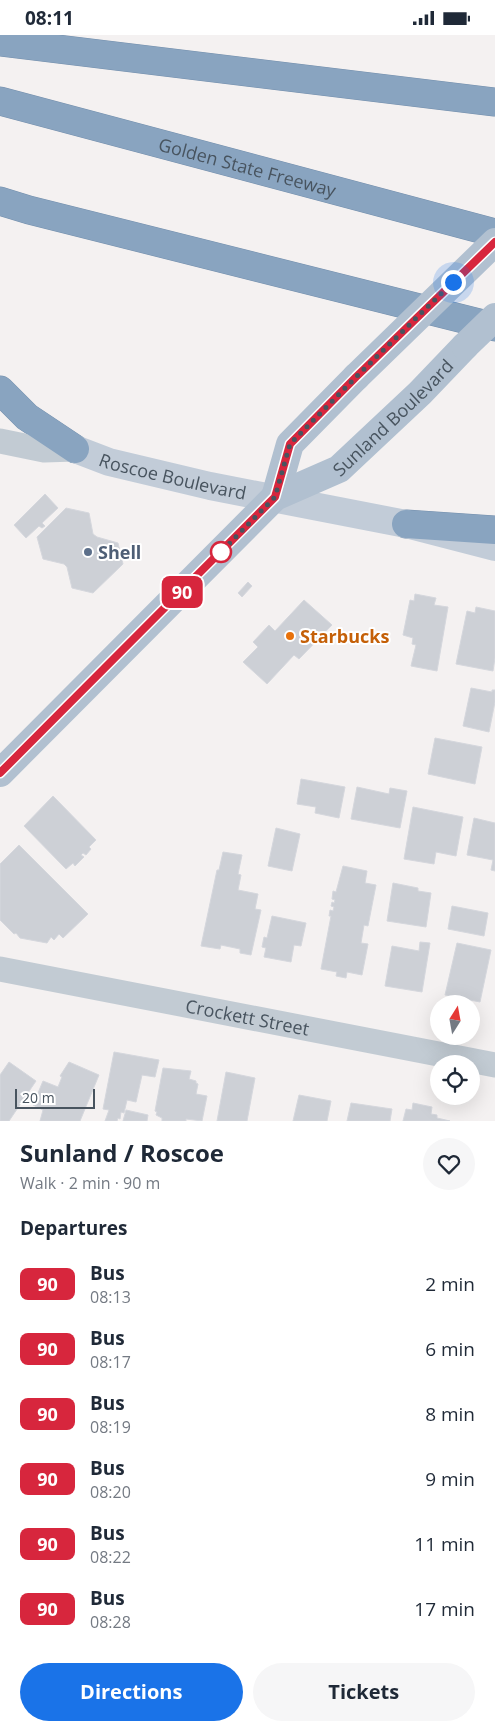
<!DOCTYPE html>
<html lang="en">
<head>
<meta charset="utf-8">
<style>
	:root { --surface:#fff; --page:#f6f6f7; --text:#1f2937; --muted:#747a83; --accent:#1a73e8 }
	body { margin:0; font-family:"Open Sans",sans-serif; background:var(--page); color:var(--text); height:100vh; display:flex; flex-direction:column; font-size:19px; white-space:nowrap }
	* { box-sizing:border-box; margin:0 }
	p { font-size:16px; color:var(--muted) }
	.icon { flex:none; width:28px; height:28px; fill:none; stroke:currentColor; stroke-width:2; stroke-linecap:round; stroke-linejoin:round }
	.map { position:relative; height:1086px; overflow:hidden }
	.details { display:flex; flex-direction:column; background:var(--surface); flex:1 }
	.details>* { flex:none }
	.badge { padding:0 10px; border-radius:8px; font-size:18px; line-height:32px }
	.needle { width:32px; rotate:11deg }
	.buttons { position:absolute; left:430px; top:960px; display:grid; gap:10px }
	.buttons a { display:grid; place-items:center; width:50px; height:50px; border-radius:50%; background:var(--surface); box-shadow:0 5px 20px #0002; font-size:25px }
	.scale { position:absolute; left:15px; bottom:12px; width:80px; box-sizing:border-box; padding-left:5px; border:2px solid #48545f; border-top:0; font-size:14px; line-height:18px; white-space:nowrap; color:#48545f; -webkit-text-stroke:4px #fff; paint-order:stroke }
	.you { position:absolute; width:25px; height:25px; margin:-12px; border:4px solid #fff; border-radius:50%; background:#1a73e8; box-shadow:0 0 0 8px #1a73e833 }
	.map>.badge { position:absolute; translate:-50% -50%; box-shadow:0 0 0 2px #fff }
	h2 { padding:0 20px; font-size:19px; line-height:45px }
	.round { display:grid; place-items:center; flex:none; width:52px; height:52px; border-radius:26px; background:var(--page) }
	.summary { display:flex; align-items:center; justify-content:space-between; height:85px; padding:0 20px }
	h1 { font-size:24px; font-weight:700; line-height:38px }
	.primary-button { display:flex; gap:10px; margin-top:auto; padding:10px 20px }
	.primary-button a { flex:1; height:58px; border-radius:30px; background:var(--accent); color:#fff; font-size:20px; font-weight:700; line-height:58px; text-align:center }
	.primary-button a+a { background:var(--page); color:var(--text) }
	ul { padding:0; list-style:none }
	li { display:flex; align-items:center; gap:15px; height:65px; padding:0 20px }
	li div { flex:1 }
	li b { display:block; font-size:19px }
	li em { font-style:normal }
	li .badge { min-width:55px; font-weight:700; text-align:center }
	.status { display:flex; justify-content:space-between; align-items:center; height:35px; padding:0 25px; background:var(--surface); direction:ltr }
	.status svg { height:14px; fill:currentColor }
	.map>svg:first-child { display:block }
	.building { fill:#cdd0d6; stroke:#d5d7dd }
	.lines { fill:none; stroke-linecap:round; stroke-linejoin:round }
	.highway-casing { stroke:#748fac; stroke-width:29 }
	.street { stroke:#c2cbd3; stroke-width:25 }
	.secondary { stroke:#c2ccd8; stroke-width:28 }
	.primary { stroke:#b1c0d0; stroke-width:28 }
	.highway { stroke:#89a4c0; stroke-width:28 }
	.primary-bridge { stroke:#b1c0d0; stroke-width:28 }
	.line-casing { stroke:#fff; stroke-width:11 }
	.line { stroke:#d7263d; stroke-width:8 }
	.walk { stroke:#48545f; stroke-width:5; stroke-dasharray:0 9 }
	.service-dot { fill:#5c6f8a; stroke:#fff; stroke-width:2 }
	.stop-dot { fill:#fff; stroke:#d7263d; stroke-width:2.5 }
	.food-dot { fill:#e8710a; stroke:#fff; stroke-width:2 }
	.labels { text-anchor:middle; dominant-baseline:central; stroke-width:4; stroke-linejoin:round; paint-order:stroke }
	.street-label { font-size:18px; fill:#48545f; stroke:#fff }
	.service-label { font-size:18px; font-weight:bold; fill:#4e5e75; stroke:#fff; text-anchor:start }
	.food-label { font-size:18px; font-weight:bold; fill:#c56008; stroke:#fff; text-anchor:start }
</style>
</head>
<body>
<div class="status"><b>08:11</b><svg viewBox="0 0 49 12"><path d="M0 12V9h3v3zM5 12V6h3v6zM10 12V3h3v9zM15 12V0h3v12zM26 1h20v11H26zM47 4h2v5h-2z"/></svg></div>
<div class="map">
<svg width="495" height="1086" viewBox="0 0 495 1086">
	<rect width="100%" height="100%" fill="#f4f1f1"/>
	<!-- building -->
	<g class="building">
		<path d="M45 459 58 473 42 488 45 491 42 493 39 491 26 503 14 490Z"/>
		<path d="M66 473 89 478 93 499 97 502 118 508 123 529 93 558 72 553 67 532 64 529 43 524 37 502Z"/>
		<path d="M248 547 252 551 242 562 238 558Z"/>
		<path d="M415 559 436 563 434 570 448 572 437 636 411 631 416 610 412 609 413 603 403 600 410 565 414 566Z"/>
		<path d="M304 565 332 590 299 624 294 620 267 649 243 627 258 612 253 607 269 590 275 596Z"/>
		<path d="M476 572 495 576V623L493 636 456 629 467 576 475 578Z"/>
		<path d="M471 653 492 657V655H495V667L489 697 463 691Z"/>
		<path d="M435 703 482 712 475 749 428 739Z"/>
		<path d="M301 744 345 752 339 783 315 778 316 772 297 769Z"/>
		<path d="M357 752 389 759 390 753 407 756 400 793 351 784Z"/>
		<path d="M53 761 96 805 89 812 91 814 86 820 83 818 81 820 84 822 75 831 73 828 66 834 24 791Z"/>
		<path d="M413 772 463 782 456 821 436 817 434 829 404 824Z"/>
		<path d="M474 783 495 788V836L491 835 493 825 467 820Z"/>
		<path d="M276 793 300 799 292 836 268 831Z"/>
		<path d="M19 810 88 879 63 903 59 899 54 905 51 902 47 908 20 903 16 898 14 899 0 885V829Z"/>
		<path d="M223 817 242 820 238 839 241 840 238 855 258 859 255 874 261 875 251 920 240 918V914L221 910 220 914 201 911 217 835H219Z"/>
		<path d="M343 831 367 836 365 848 376 850 368 891 364 890 361 908 368 909 362 940 347 937 346 943 336 941 337 937 321 934 331 881H329L330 875 333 876 334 872 331 871 332 867 334 868 335 865 332 864 333 856 336 857Z"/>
		<path d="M393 848 418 853V856L431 858 426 892 387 886Z"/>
		<path d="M452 871 488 878 484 901 448 894Z"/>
		<path d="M272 881 306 888 301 911 294 910 291 927 264 922 266 913 262 912 264 902 267 903Z"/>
		<path d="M420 907 430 908 422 957 385 951 392 911 419 916Z"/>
		<path d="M457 908 491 915 480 967 445 960Z"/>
		<path d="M114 1017 159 1025 155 1042 142 1040 136 1067 127 1065 124 1078 121 1077 120 1084 118 1083 117 1086H105L109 1075 103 1074Z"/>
		<path d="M9 1027 36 1046 9 1086H0V1040Z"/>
		<path d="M69 1027 99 1040 80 1086H40L43 1075 33 1070 43 1046 58 1052 62 1042 60 1041Z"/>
		<path d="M163 1033 191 1036 189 1044 196 1046V1048L198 1049 196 1059 207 1061 202 1086 186 1084V1086H162V1083L156 1080 157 1077 155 1076Z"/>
		<path d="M226 1037 255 1043 247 1086H217Z"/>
		<path d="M299 1060 331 1066 327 1086H293Z"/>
		<path d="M351 1068 392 1074 390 1086H347Z"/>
		<path d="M413 1068 432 1072 431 1079 437 1080V1083L450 1086H403L406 1074 412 1075Z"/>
		<path d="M126 1075 148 1080 147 1086H123Z"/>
	</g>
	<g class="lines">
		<!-- highway casing -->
		<g class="highway-casing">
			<g id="highway">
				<path d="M0 7 495 67"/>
				<path id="s4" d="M0 66 495 198"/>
				<path d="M0 166 29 175 495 292"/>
				<path d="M0 355 27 382 75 414"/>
				<path d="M406 489 495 495"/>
			</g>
		</g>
		<!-- street -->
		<g class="street">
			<path d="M0 406 44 415 75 414"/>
			<path id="s1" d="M0 934 495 1030"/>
		</g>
		<!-- secondary -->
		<path class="secondary" id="s2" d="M75 414 109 427 210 451 406 489 495 512"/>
		<!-- primary -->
		<g class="primary">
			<path d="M275 462 290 409 356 342"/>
			<path id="s3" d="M0 738 275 462 339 434 420 358 465 311"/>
		</g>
		<!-- highway -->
		<use href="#highway" class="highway"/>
		<!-- primary-bridge -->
		<g class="primary-bridge">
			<path d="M465 311 495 282"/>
			<path d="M356 342 495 207"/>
		</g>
	</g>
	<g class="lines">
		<!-- line casing -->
		<g class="line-casing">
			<path id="line" d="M0 738 275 462 290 409 356 342 495 207"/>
		</g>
		<!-- line -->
		<use href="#line" class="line"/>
		<!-- walk -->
		<path class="walk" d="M221 517 219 519 275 462 290 409 356 342 453 247"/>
	</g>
	<!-- markers -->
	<circle class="service-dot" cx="88" cy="517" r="5"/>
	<circle class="stop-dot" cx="221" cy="517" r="10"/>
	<circle class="food-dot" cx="290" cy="601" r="5"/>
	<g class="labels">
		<!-- street labels -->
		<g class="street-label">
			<text stroke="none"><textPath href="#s4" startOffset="256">Golden State Freeway</textPath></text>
			<text stroke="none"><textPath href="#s3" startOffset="534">Sunland Boulevard</textPath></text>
			<text stroke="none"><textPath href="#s2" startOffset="102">Roscoe Boulevard</textPath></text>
			<text stroke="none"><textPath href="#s1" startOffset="252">Crockett Street</textPath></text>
		</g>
		<!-- service labels -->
		<g class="service-label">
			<text x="98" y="517">Shell</text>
		</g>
		<!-- food labels -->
		<g class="food-label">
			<text x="300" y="601">Starbucks</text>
		</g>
	</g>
</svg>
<div class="buttons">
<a><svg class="needle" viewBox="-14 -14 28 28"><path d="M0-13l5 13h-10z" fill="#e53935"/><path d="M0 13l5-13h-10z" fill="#747a83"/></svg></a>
<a><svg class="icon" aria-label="locate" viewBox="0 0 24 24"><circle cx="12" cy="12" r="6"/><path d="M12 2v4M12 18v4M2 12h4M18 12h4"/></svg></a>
</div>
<div class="scale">20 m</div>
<div class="you" style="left:453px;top:247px"></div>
<b class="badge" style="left:182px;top:557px;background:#d7263d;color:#fff">90</b>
</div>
<section class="details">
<div class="summary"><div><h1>Sunland / Roscoe</h1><p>Walk · 2 min · 90 m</p></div><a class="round"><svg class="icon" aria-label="heart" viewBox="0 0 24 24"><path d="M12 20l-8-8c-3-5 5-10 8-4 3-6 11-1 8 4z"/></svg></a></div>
<h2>Departures</h2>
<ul>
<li><span class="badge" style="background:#d7263d;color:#fff">90</span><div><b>Bus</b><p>08:13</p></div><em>2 min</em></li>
<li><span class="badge" style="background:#d7263d;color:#fff">90</span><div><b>Bus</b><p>08:17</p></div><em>6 min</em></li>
<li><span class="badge" style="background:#d7263d;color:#fff">90</span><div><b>Bus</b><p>08:19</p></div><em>8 min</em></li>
<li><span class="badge" style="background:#d7263d;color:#fff">90</span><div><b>Bus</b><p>08:20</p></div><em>9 min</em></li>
<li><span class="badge" style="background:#d7263d;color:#fff">90</span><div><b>Bus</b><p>08:22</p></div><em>11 min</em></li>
<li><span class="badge" style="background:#d7263d;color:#fff">90</span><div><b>Bus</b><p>08:28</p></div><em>17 min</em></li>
</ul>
<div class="primary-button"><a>Directions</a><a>Tickets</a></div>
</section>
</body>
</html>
